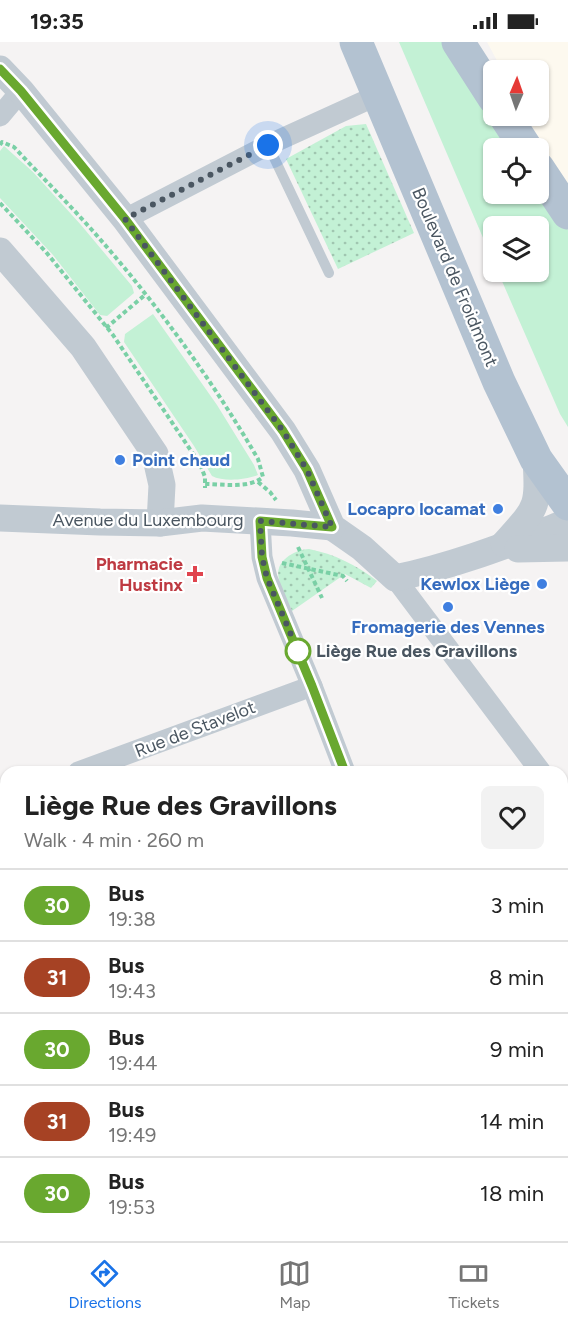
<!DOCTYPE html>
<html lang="en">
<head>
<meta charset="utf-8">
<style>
	:root { --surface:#fff; --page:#f2f2f2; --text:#222; --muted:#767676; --line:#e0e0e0; --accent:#1a73e8 }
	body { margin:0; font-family:Figtree,sans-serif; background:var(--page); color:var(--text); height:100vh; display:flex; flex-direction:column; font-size:22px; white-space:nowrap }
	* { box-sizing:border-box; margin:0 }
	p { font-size:20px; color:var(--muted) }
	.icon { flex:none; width:33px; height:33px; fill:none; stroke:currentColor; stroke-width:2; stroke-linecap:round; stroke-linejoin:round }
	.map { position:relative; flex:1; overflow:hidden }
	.sheet { position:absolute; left:0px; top:724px; width:568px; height:476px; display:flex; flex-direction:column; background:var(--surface); border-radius:18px 18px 0 0; box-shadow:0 2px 4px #0004 }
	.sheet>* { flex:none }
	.badge { padding:0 12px; border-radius:20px; font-size:21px; line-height:39px }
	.needle { width:39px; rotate:2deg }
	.buttons { position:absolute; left:483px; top:18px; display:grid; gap:12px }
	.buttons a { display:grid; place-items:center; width:66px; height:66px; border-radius:9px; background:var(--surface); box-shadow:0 2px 4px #0004; font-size:30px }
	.you { position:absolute; width:30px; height:30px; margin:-15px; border:4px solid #fff; border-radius:50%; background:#1a73e8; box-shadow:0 0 0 9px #1a73e833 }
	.map>.badge { position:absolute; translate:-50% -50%; box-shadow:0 0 0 3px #fff }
	.round { display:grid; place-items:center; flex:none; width:63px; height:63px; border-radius:9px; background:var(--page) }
	.summary { display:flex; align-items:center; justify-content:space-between; height:102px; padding:0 24px }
	h1 { font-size:28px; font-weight:700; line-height:45px }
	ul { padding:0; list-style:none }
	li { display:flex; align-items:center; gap:18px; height:72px; padding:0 24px; border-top:2px solid var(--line) }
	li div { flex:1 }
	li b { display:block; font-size:22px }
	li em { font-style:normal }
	li .badge { min-width:66px; font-weight:700; text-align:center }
	.status { display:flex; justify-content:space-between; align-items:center; height:42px; padding:0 30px; background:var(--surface); direction:ltr }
	.status svg { height:16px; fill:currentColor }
	.dock { display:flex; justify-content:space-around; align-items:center; height:84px; border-top:2px solid var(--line); background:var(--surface); font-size:16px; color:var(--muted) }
	.dock a { display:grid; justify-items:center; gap:3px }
	.dock .on { color:var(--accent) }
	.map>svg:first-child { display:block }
	.commercial { fill:#fdf9ef }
	.grass { fill:url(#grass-dots) }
	.garden { fill:#c3f1d5 }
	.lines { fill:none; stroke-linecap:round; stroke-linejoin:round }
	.path { stroke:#7ad0a6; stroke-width:4; stroke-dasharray:4.5 3; stroke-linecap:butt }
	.service { stroke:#c1cad2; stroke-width:10 }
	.minor { stroke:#c1cad2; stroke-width:21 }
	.tertiary { stroke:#c1cad2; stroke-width:27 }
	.primary { stroke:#b3c2d1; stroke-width:33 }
	.line-casing { stroke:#fff; stroke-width:14 }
	.line { stroke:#69a82f; stroke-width:9 }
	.walk { stroke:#4a5661; stroke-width:6; stroke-dasharray:0 10.8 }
	.shop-dot { fill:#3f7fe0; stroke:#fff; stroke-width:2 }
	.health-dot { fill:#e0444e; stroke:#fff; stroke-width:2 }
	.stop-dot { fill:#fff; stroke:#69a82f; stroke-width:3 }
	.labels { text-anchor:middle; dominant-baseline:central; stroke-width:4.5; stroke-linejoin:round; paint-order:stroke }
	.street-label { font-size:18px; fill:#4a5661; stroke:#fff }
	.shop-label { font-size:18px; font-weight:bold; fill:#366cbe; stroke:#fff; text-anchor:end }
	.health-label { font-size:18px; font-weight:bold; fill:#be3a42; stroke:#fff; text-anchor:end }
	.stop-label { font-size:18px; font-weight:bold; fill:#4a5661; stroke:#fff; text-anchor:start }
</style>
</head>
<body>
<div class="status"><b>19:35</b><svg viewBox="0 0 49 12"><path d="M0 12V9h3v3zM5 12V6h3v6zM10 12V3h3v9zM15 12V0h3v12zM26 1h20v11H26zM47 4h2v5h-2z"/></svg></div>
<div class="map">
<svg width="568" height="1199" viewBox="0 0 568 1199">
	<defs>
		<pattern id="grass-dots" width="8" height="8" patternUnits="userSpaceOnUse" patternTransform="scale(1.5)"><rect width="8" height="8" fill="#c3f1d5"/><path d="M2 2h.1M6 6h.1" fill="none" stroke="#a0c6b0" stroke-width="1.8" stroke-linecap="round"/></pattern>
	</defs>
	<rect width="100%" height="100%" fill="#f5f3f3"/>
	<!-- commercial -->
	<path class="commercial" d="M487 0H568V146L526 74H538V28H502Z"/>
	<!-- grass -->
	<g class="grass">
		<path d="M366 82 414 191 338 227 286 117 346 84Z"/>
		<path d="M309 507C334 512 357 523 377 539L371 546 345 532 292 569C288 559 281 548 279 537 274 519 294 508 309 507Z"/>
	</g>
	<!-- garden -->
	<g class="garden">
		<path d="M399 0H451L517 106H494V152H538L539 141 568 188V385L560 372 498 230H538V184H494L493 219Z"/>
		<path d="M4 104 33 130 81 183 132 244 134 251 107 274 100 273 53 213 0 156V109Z"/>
		<path d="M153 272 217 363 254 423 258 433C246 438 223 440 212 434L194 404 124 300 125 292Z"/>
	</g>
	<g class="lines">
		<!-- path -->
		<g class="path">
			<path d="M0 103 2 100 14 105C40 133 67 160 92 188 154 258 211 336 258 417L263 435C249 447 223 442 205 442"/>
			<path d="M0 161 46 210 113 293 200 422 205 435V446"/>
			<path d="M106 286 146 252"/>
			<path d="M258 440 270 450 276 458"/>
			<path d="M298 505 322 556"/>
			<path d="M282 521 343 534 347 539"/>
		</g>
		<!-- service -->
		<path class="service" d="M268 103 329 231"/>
		<!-- minor -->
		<g class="minor">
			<path d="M0 74 21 49"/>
			<path d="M125 177 268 103 378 53"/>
			<path d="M260 479 262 515 267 536 312 644 345 730"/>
			<path d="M395 536 541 730"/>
			<path d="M78 730 312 644"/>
			<path d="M562 758 568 766"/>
			<path d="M0 760 6 757"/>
			<path d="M0 794 6 801"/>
			<path d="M0 999 6 1006"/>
			<path d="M562 1067 568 1064"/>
			<path d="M242 1194 246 1199"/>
			<path d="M433 1194V1199"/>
			<path d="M13 1199 14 1194"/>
		</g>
		<!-- tertiary -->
		<g class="tertiary">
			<path d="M0 27 21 49 125 177 283 389 307 428 332 485 362 506 395 536C454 524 512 501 568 480"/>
			<path d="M0 209 83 305 155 412 162 443 160 481"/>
			<path d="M0 476 100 480 160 481 202 476 292 481 332 485"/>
			<path d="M504 502C537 465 539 467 536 417"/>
			<path d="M518 507 568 506"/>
		</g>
		<!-- primary -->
		<g class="primary">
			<path d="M356 0 499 340 536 417 568 462"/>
			<path d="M458 0 494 56"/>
			<path d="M505 74 526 106"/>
			<path d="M538 126 568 171"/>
		</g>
	</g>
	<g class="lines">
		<!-- line casing -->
		<g class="line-casing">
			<path id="line" d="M0 27 21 49 125 177 283 389 307 428 332 485 260 479 262 515 267 536 312 644 345 730"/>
		</g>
		<!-- line -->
		<use href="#line" class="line"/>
		<!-- walk -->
		<path class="walk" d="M268 103 125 177 283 389 307 428 332 485 260 479 262 515 267 536 300 614 298 609"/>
	</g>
	<!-- markers -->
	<g class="shop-dot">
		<circle cx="120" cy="418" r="6"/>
		<circle cx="498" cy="467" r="6"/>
		<circle cx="542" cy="542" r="6"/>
		<circle cx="448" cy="565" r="6"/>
	</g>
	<path class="health-dot" d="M192 523h6v6h6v6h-6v6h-6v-6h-6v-6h6z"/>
	<circle class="stop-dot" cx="298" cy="609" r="12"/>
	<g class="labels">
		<!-- street labels -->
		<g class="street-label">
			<text transform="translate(455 235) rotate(67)">Boulevard de Froidmont</text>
			<text x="148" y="478">Avenue du Luxembourg</text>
			<text transform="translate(195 687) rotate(-21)">Rue de Stavelot</text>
		</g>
		<!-- shop labels -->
		<g class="shop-label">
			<text x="132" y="418" text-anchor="start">Point chaud</text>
			<text x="486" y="467">Locapro locamat</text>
			<text x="530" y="542">Kewlox Liège</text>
			<text x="448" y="585" text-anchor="middle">Fromagerie des Vennes</text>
		</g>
		<!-- health labels -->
		<g class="health-label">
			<text x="183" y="522">Pharmacie<tspan x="183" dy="21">Hustinx</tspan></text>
		</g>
		<!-- stop labels -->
		<g class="stop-label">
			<text x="316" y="609">Liège Rue des Gravillons</text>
		</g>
	</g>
</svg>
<div class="buttons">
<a><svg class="needle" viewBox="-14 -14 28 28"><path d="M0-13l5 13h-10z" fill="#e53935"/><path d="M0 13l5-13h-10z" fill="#767676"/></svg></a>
<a><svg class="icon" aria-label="locate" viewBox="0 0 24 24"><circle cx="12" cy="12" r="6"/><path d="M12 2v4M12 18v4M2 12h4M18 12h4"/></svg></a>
<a><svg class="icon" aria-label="layers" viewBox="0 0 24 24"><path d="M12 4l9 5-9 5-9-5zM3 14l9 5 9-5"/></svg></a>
</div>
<div class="you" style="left:268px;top:103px"></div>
<section class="sheet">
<div class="summary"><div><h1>Liège Rue des Gravillons</h1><p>Walk · 4 min · 260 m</p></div><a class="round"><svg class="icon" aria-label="heart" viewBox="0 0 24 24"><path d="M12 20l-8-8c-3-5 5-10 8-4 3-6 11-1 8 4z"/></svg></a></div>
<ul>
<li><span class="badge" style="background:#69a82f;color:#fff">30</span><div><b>Bus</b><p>19:38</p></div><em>3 min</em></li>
<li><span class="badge" style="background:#a64224;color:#fff">31</span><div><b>Bus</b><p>19:43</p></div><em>8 min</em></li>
<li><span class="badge" style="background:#69a82f;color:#fff">30</span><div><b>Bus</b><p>19:44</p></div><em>9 min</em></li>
<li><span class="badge" style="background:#a64224;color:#fff">31</span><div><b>Bus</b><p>19:49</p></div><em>14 min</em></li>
<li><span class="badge" style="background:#69a82f;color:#fff">30</span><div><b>Bus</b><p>19:53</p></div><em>18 min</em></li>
</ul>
</section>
</div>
<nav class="dock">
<a class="on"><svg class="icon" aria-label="directions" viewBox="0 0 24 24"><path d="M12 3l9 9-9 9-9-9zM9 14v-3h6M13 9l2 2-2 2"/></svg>Directions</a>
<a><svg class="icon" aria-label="map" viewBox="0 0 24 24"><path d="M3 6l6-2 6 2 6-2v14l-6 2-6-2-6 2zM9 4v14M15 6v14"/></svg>Map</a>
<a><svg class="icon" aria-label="tickets" viewBox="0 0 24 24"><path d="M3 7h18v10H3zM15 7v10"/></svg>Tickets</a>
</nav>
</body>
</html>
